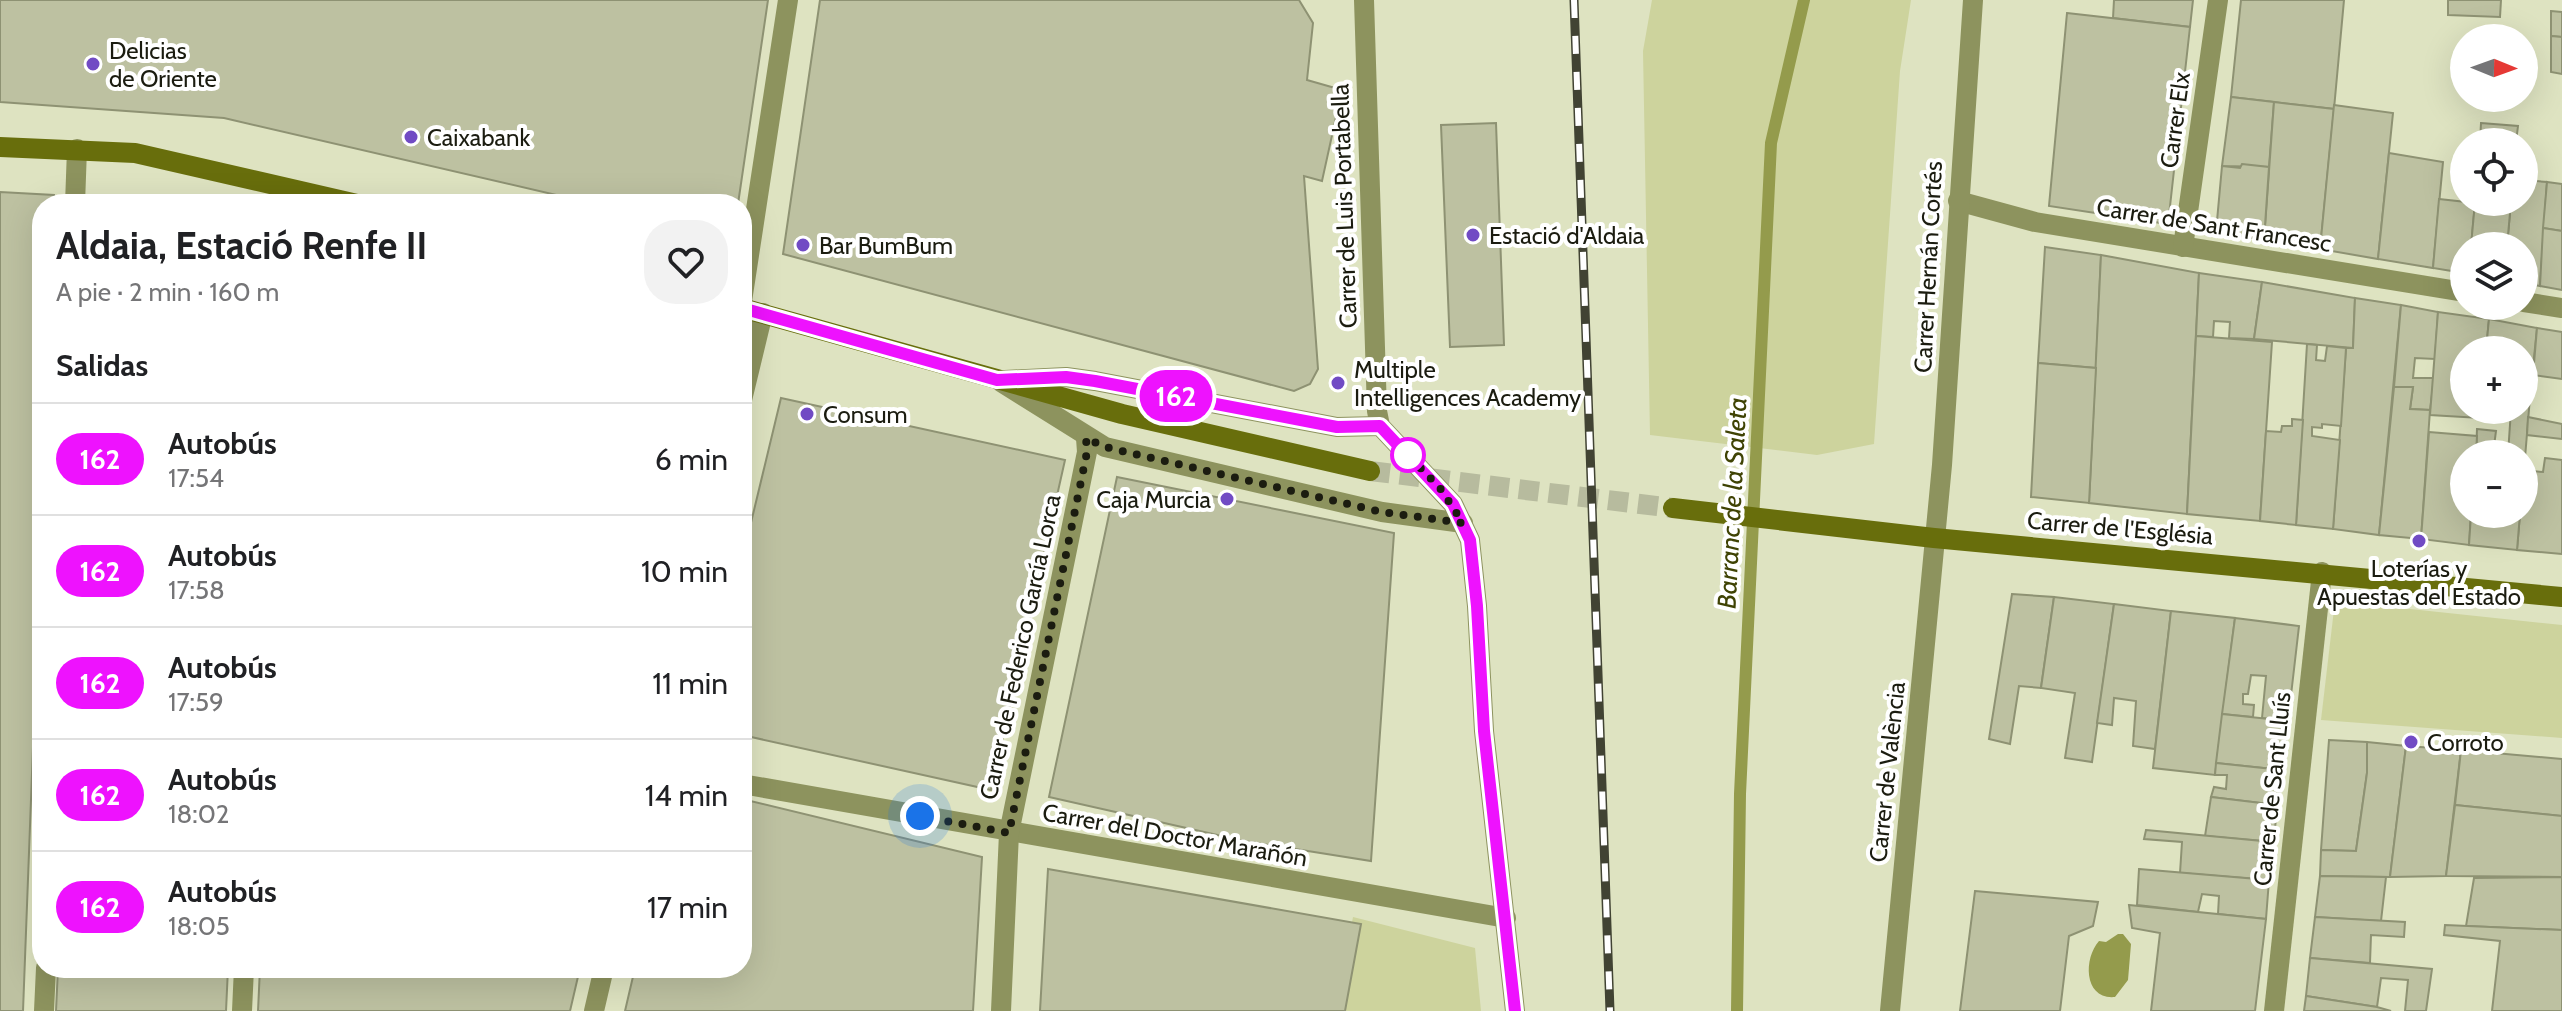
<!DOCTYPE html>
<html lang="es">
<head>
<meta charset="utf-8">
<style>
	:root { --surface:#fff; --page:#f2f2f2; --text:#202124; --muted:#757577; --line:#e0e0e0 }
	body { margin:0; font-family:Cabin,sans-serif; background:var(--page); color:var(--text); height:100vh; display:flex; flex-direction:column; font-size:30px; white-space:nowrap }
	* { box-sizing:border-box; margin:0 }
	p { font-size:26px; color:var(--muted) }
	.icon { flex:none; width:44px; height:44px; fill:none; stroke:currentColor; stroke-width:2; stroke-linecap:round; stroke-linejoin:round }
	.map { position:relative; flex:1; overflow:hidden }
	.side { position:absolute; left:32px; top:194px; width:720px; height:784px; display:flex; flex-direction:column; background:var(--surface); border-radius:32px; box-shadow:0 8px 32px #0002 }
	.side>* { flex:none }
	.badge { padding:0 16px; border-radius:26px; font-size:28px; line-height:52px }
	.needle { width:52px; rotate:91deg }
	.buttons { position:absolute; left:2450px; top:24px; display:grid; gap:16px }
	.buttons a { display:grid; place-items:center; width:88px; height:88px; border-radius:50%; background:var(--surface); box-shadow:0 8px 32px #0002; font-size:40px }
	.you { position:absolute; width:40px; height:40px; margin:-20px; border:6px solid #fff; border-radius:50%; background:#1a73e8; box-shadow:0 0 0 12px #1a73e833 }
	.map>.badge { position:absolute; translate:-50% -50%; box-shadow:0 0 0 4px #fff }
	h2 { padding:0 24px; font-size:30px; line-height:72px }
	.round { display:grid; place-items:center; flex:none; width:84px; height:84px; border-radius:32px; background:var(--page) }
	.overview { display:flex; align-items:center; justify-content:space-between; height:136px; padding:0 24px }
	h1 { font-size:38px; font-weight:800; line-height:60px }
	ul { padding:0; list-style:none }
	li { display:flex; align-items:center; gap:24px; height:112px; padding:0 24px; border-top:2px solid var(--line) }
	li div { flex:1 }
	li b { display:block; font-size:30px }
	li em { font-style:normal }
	li .badge { min-width:88px; font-weight:700; text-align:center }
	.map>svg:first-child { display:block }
	.green { fill:#cdd39d }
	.water { fill:#949b4c }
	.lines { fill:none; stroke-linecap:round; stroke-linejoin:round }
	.stream { stroke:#949b4c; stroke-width:12 }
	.building { fill:#bdc1a1; stroke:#8e9273; stroke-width:2 }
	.secondary-tunnel { stroke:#b7bb9e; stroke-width:20; stroke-dasharray:20 10; stroke-linecap:butt }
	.street { stroke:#8d935e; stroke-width:20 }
	.secondary { stroke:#686e0c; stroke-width:20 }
	.rail-casing { stroke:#414333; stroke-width:9 }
	.rail { stroke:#fff; stroke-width:6; stroke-dasharray:18; stroke-linecap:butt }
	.line-casing { stroke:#fff; stroke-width:18 }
	.line { stroke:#ee12fe; stroke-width:12 }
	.walk { stroke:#1b1c10; stroke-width:8; stroke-dasharray:0 14.4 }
	.poi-dot { fill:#714bc4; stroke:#fff; stroke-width:3 }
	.stop-dot { fill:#fff; stroke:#ee12fe; stroke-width:4 }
	.labels { text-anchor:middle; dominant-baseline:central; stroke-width:8; stroke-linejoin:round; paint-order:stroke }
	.poi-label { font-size:24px; fill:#1b1c10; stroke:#fff; text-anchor:start }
	.street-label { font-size:24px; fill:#1b1c10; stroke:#fff }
	.water-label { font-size:26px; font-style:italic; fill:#3f4304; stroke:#fff }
</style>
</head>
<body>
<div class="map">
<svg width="2562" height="1011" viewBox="0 0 2562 1011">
	<rect width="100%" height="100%" fill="#dee3c1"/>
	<!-- green -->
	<g class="green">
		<path d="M1652 0H1911L1900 71 1874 444 1817 455 1650 435 1643 51Z"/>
		<path d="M2335 601 2562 625V738L2321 720Z"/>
		<path d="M1353 917 1475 948 1481 1011H1335Z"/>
	</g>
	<!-- water -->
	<path class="water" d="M2118 934H2123L2131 944 2128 980 2115 997C2084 1000 2083 959 2099 941L2106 942Z"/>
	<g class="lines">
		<!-- stream -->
		<path class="stream" d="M1737 1011 1740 794 1771 143 1804 0"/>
	</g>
	<!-- building -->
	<g class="building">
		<path d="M0 0H768L738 204H595L224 118 0 102Z"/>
		<path d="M820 0H1299L1313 23 1307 80 1342 90 1322 181 1304 176 1318 369 1310 384 1294 391 783 254Z"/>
		<path d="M2114 0H2193L2190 27 2113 18Z"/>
		<path d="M2241 0H2344L2334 109 2231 97Z"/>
		<path d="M2448 0H2501L2500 17 2448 15Z"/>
		<path d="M2551 11 2562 12V37L2551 36Z"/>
		<path d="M2067 13 2190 27 2168 224 2049 206Z"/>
		<path d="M2551 36 2562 37V74L2551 72Z"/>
		<path d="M2231 97 2274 102 2269 167 2222 166Z"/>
		<path d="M2274 102 2334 109 2320 249 2264 240Z"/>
		<path d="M2334 105 2393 113 2378 259 2320 249Z"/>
		<path d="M1496 123 1504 345 1450 347 1441 125Z"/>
		<path d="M2481 123 2518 126 2516 142H2480Z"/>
		<path d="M2389 153 2443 162 2433 268 2378 259Z"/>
		<path d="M2242 164 2269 167 2264 240 2216 232 2222 166 2240 168Z"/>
		<path d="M2524 180 2547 182 2540 286 2524 283V246H2507L2511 202H2524Z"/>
		<path d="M2547 182 2562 184V231L2543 228Z"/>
		<path d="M0 192 54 195V204H42V509L23 1011H0Z"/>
		<path d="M2439 199 2475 203 2471 246H2464V273L2433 268Z"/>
		<path d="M2511 202 2507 246H2471L2475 202Z"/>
		<path d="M2543 228 2562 231V290L2540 286Z"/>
		<path d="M2045 247 2101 255 2096 368 2038 363Z"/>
		<path d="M2101 255 2199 273 2187 514 2089 503Z"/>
		<path d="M2199 273 2262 282 2254 339 2229 338 2230 322 2214 321 2213 337 2196 336Z"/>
		<path d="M2262 282 2355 298 2353 348 2254 339Z"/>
		<path d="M2355 298 2401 305 2379 535 2333 529 2346 348H2353Z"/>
		<path d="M2401 305 2438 312 2435 359 2415 358 2413 378H2434L2430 410 2410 409 2413 387H2394Z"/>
		<path d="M2438 312 2489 319 2486 350H2464V410H2480V418L2430 415Z"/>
		<path d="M2489 319 2537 328 2530 397 2524 396V350H2486Z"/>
		<path d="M2537 328 2562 332V379L2533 375Z"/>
		<path d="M2196 336 2272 342 2260 521 2187 514Z"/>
		<path d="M2307 344 2317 345 2316 360 2325 361 2327 346 2346 348 2341 426 2322 424V428L2312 427V436L2340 440 2333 529 2296 525Z"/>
		<path d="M2038 363 2096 368 2089 503 2031 497Z"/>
		<path d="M2394 387H2413L2410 409 2430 410 2421 539 2379 535Z"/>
		<path d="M2524 396 2530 397 2524 470V454H2508L2511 410H2524Z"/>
		<path d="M781 398 1065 460 991 790 742 735V560Z"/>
		<path d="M2528 417 2562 424V439L2527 435Z"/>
		<path d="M2292 419 2303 420 2296 525 2260 521 2266 431 2281 432 2282 426H2292Z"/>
		<path d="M2477 429 2496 431 2493 454H2476Z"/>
		<path d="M2429 432 2477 436 2476 454H2464V514H2471L2469 545 2421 539Z"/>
		<path d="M2545 458 2562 460V554L2517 550 2520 514H2524V470L2543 472Z"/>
		<path d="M1117 477 1394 533 1371 861 1244 841 1049 797Z"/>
		<path d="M2471 514H2520L2517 550 2469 545Z"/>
		<path d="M2012 594 2054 597 2041 688 2019 686 2010 744 1989 739Z"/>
		<path d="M2054 597 2114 604 2092 762 2065 758 2075 693 2041 688Z"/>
		<path d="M2114 604 2171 611 2155 749 2133 746 2136 701 2114 698 2112 725 2097 723Z"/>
		<path d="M2171 611 2235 618 2215 775 2153 768Z"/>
		<path d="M2235 618 2299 626 2288 721 2262 718 2266 676 2251 675 2248 694H2243V704L2254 705 2253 717 2222 714Z"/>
		<path d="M2222 714 2288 721 2282 770 2216 763Z"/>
		<path d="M2329 740 2367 742V773L2356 851 2321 850Z"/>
		<path d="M2367 742 2406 746 2390 877 2320 876 2321 850 2356 851 2367 773Z"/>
		<path d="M2406 746 2461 750 2446 876 2390 877Z"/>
		<path d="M2461 750 2562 759V816L2455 805Z"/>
		<path d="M2216 763 2282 770 2278 805 2211 797 2214 787 2226 789 2227 775H2215Z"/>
		<path d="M2211 797 2278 805 2273 842 2205 836Z"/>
		<path d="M742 799 982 857 973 1011H625L635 968H742Z"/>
		<path d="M2455 805 2562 816V877L2446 876Z"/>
		<path d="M2146 830 2273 842 2269 880 2180 873 2182 842 2144 839Z"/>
		<path d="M1048 869 1361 924 1345 1011H1040Z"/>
		<path d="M2139 869 2269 880 2266 919 2218 914 2219 896 2202 894 2198 912 2137 905Z"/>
		<path d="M2320 876 2386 877 2381 921 2315 917Z"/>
		<path d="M2562 877V930L2466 926 2474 878Z"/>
		<path d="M1975 891 2098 902 2093 926 2069 936 2060 1011H1960Z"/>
		<path d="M2129 905 2266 919 2255 1011H2151L2160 933 2132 928Z"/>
		<path d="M2315 917 2405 922 2404 937 2371 935 2370 963 2310 958Z"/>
		<path d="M2445 925 2562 930V1011H2492L2500 941 2444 935Z"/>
		<path d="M2310 958 2432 969 2426 1011H2405L2408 980 2381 978 2377 1007 2306 996Z"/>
		<path d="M58 968H228L226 1011H56Z"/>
		<path d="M260 968H580L570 1011H258Z"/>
		<path d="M2306 996 2377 1007 2391 1011H2304Z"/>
	</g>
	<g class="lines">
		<!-- secondary-tunnel -->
		<path class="secondary-tunnel" d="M1370 471 1673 508"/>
		<!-- street -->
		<g class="street">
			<path d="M1364 0 1377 411 1380 426 1453 504 1470 540 1477 606 1484 731 1515 1011"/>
			<path d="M1958 201 2035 222 2464 292"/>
			<path d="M75 204 77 149"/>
			<path d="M2183 247 2218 0"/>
			<path d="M742 301 788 0"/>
			<path d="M2524 302 2562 308"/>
			<path d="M1005 380 1066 377 1095 381 1337 427 1380 426"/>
			<path d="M1001 382 1105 447 1382 512 1463 523"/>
			<path d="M742 400 763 313"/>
			<path d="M742 784 1506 918"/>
			<path d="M44 1011 46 968"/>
			<path d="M242 1011 244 968"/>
			<path d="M594 1011 604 968"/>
			<path d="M1001 1011 1009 833 1087 452 1086 438"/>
			<path d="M1890 1011 1942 465 1973 0"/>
			<path d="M2274 1011 2322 572"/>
		</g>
		<!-- secondary -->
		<g class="secondary">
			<path d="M0 147 135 153 357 204"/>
			<path d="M742 308 1122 414 1370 471"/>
			<path d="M1673 508 1934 538 2562 597"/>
		</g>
		<!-- rail casing -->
		<g class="rail-casing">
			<path id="rail" d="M1574 0 1610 1011"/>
		</g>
		<!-- rail -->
		<use href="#rail" class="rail"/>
	</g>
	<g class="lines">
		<!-- line casing -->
		<g class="line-casing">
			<path id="line" d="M742 308 997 380 1066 377 1095 381 1337 427 1380 426 1453 504 1470 540 1477 606 1484 731 1515 1011"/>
		</g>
		<!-- line -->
		<use href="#line" class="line"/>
		<!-- walk -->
		<path class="walk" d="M920 816 1009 833 1087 452 1086 438 1105 447 1382 512 1463 523 1440 488 1408 455"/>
	</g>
	<!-- markers -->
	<g class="poi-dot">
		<circle cx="93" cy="64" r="8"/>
		<circle cx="411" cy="137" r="8"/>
		<circle cx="1473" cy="235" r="8"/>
		<circle cx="803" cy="245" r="8"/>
		<circle cx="1338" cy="383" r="8"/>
		<circle cx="807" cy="414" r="8"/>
		<circle cx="1227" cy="499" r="8"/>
		<circle cx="2419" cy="541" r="8"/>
		<circle cx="2411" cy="742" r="8"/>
	</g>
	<circle class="stop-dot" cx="1408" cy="455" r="16"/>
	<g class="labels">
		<!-- poi labels -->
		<g class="poi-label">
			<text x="109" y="50">Delicias<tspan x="109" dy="28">de Oriente</tspan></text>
			<text x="427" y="137">Caixabank</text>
			<text x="1489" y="235">Estació d'Aldaia</text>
			<text x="819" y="245">Bar BumBum</text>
			<text x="1354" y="369">Multiple<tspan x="1354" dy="28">Intelligences Academy</tspan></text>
			<text x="823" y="414">Consum</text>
			<text x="1211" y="499" text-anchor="end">Caja Murcia</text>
			<text x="2419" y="568" text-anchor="middle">Loterías y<tspan x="2419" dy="28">Apuestas del Estado</tspan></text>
			<text x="2427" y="742">Corroto</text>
		</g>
		<!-- street labels -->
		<g class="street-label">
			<text transform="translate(2175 120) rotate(-82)">Carrer Elx</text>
			<text transform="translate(1344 206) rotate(-92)">Carrer de Luis Portabella</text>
			<text transform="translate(2214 225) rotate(9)">Carrer de Sant Francesc</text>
			<text transform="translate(1928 267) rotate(-87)">Carrer Hernán Cortés</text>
			<text transform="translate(2120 528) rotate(5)">Carrer de l'Església</text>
			<text transform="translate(1020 647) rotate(-78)">Carrer de Federico García Lorca</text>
			<text transform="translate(1887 772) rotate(-84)">Carrer de València</text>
			<text transform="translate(2272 789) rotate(-84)">Carrer de Sant Lluís</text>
			<text transform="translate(1175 835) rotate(10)">Carrer del Doctor Marañón</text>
		</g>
		<!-- water labels -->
		<g class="water-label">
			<text transform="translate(1732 503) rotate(-87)">Barranc de la Saleta</text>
		</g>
	</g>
</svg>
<div class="buttons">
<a><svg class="needle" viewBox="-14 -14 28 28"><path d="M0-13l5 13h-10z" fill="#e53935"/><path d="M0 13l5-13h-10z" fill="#757577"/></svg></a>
<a><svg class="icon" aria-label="locate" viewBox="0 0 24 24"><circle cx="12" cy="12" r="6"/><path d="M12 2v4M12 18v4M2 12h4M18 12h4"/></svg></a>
<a><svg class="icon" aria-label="layers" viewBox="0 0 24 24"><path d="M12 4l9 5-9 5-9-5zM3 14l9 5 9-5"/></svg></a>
<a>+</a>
<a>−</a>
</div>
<div class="you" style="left:920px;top:816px"></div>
<b class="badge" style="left:1176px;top:396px;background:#ee12fe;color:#fff">162</b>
<section class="side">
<div class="overview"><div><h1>Aldaia, Estació Renfe II</h1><p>A pie · 2 min · 160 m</p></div><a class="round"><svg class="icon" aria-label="heart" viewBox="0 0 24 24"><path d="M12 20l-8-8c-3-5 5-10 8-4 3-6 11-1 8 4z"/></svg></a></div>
<h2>Salidas</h2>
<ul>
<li><span class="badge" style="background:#ee12fe;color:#fff">162</span><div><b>Autobús</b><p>17:54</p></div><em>6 min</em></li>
<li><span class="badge" style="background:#ee12fe;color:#fff">162</span><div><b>Autobús</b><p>17:58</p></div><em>10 min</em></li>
<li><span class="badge" style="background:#ee12fe;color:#fff">162</span><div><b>Autobús</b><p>17:59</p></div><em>11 min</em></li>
<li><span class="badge" style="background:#ee12fe;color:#fff">162</span><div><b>Autobús</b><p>18:02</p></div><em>14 min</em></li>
<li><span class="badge" style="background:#ee12fe;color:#fff">162</span><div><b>Autobús</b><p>18:05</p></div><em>17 min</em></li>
</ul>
</section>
</div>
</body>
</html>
